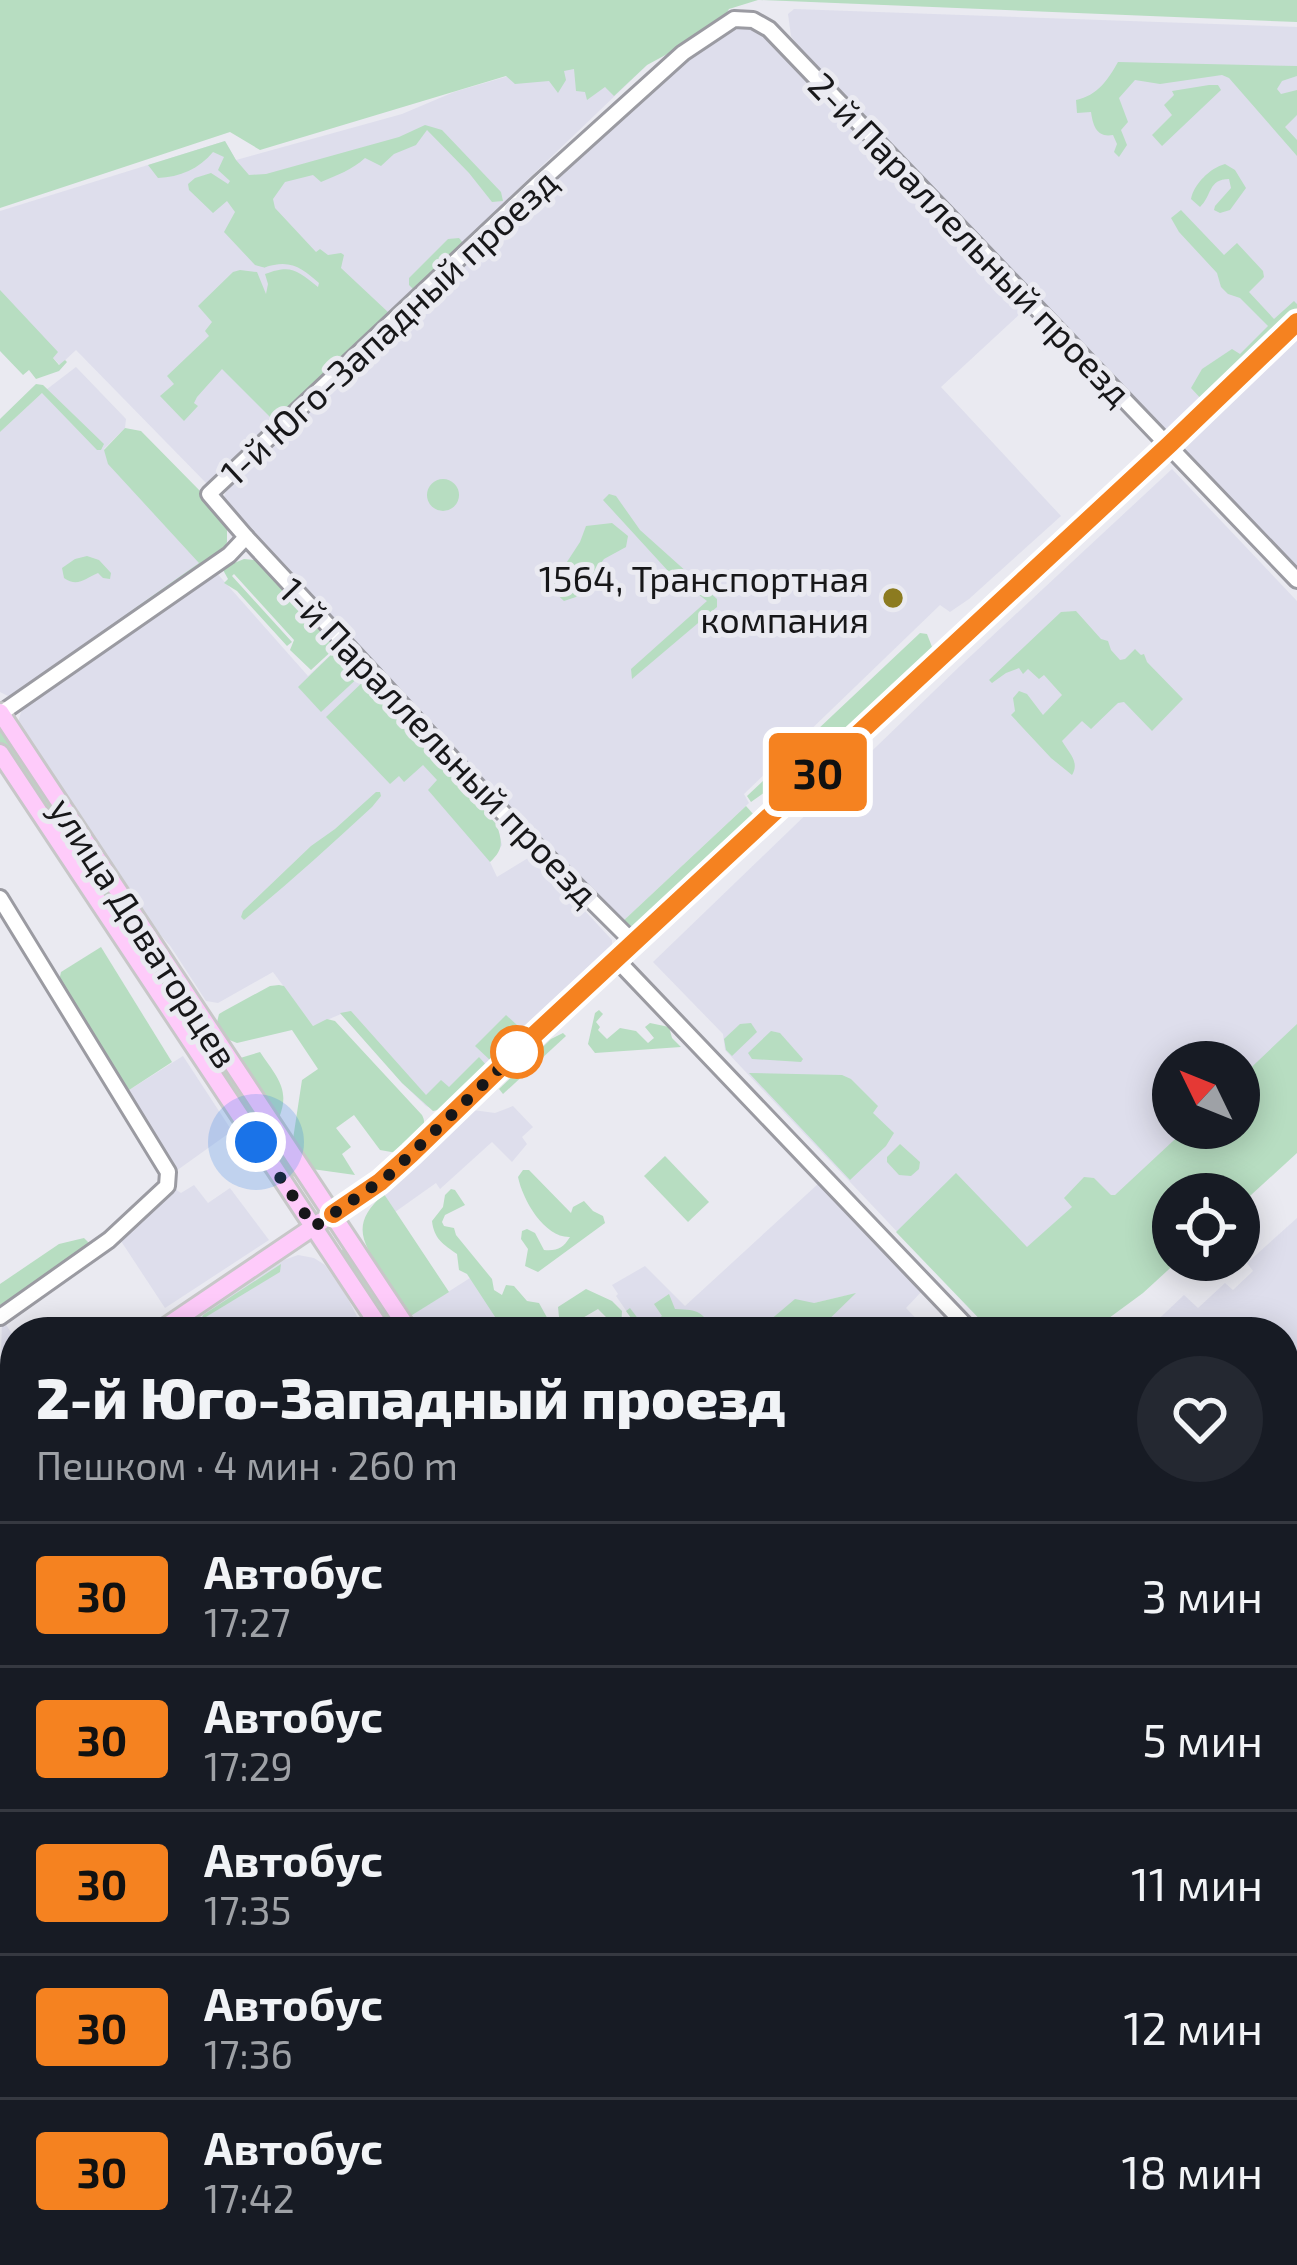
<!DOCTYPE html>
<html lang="ru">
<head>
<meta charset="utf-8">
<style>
	:root { --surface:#171b24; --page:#242831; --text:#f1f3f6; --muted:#9ea1a6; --line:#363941 }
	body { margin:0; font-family:"Exo 2",sans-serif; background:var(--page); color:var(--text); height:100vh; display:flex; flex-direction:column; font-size:45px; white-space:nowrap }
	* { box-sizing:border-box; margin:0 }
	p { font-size:39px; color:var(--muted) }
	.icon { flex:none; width:66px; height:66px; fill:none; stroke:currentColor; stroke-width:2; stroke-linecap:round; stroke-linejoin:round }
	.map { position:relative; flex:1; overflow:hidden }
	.details { position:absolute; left:0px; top:1317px; width:1299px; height:948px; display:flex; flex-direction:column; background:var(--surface); border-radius:48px 48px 0 0; box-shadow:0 6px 30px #0003 }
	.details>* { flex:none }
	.badge { padding:0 24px; border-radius:9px; font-size:42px; line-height:78px }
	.needle { width:78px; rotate:313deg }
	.controls { position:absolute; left:1152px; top:1041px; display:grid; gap:24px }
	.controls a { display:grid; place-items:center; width:108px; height:108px; border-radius:50%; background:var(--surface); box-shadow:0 6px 30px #0003; font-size:60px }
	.you { position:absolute; width:60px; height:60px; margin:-30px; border:9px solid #fff; border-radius:50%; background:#1a73e8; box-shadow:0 0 0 18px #1a73e833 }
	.map>.badge { position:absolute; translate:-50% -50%; box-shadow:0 0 0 6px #fff }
	.round { display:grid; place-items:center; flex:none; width:126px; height:126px; border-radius:63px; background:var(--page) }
	.headline { display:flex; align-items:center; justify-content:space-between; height:204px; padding:0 36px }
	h1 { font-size:57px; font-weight:800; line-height:90px }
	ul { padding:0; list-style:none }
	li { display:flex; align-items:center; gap:36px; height:144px; padding:0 36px; border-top:3px solid var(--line) }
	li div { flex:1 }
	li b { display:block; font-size:45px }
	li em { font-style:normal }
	li .badge { min-width:132px; font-weight:700; text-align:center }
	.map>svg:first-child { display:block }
	.built { fill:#dedeec; fill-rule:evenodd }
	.green { fill:#b7ddc1 }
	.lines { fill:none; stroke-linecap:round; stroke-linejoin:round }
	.stream { stroke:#8da6d0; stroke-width:3 }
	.minor-casing { stroke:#9b9ba2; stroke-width:20 }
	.major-casing { stroke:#c7c7c8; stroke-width:22 }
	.minor { stroke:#fff; stroke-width:14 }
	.major { stroke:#fecbfa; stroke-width:16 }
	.line-casing { stroke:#fff; stroke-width:27 }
	.line { stroke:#f58220; stroke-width:18 }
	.walk { stroke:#171719; stroke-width:12; stroke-dasharray:0 21.6 }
	.poi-dot { fill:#8c7b20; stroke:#eaeaf1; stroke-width:4.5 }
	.stop-dot { fill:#fff; stroke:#f58220; stroke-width:6 }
	.labels { text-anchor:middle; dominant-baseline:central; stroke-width:10; stroke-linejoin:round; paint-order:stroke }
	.street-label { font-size:36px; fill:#171719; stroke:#eaeaf1 }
	.poi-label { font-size:36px; fill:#171719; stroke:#eaeaf1; text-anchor:end }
</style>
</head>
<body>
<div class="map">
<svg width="1297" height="2265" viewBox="0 0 1297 2265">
	<rect width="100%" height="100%" fill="#eaeaf1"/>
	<!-- built -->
	<g class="built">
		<path d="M794 9 1297 27V313L1175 429H1165L808 60 791 36 788 14Z"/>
		<path d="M753 25 763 31 955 229 949 236 1023 311 941 387 1061 516 969 599 950 612 940 605 744 794 749 803 621 923 507 811 224 507V497L228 486 669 72 730 31Z"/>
		<path d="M624 42 647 65 209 486 76 350 60 365 0 304V211L225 141 236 160 402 114 454 92Z"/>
		<path d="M1297 337V572L1183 447 1184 442Z"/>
		<path d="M76 367 126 419 125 428 104 449 203 567 24 696 12 698 0 692V432L42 393Z"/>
		<path d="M1172 469 1297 601V1119L1173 1194 992 1332 725 1050 723 1034 653 962 960 666ZM1173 1062H1239V1128H1173Z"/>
		<path d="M215 571 308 676 338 648 497 825 502 845 490 862 497 877 533 855 612 940V952L607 959 438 1111 426 1106 402 1083 341 1014 313 1026 273 972 218 1003 206 1001 171 947 144 916 18 723 21 712 28 703Z"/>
		<path d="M183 1056 232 1131 176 1171 126 1092Z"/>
		<path d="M513 1106 533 1127 522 1137 527 1144 512 1162 492 1142 440 1189 436 1183 395 1212 384 1194 473 1110 495 1113Z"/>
		<path d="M825 1182 923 1290 906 1308 929 1332H816L853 1294 814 1303 775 1332H641L616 1296 618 1294 612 1285 645 1266 685 1306 818 1184Z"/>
		<path d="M194 1185 208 1203 230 1188 269 1240 165 1308 117 1235 172 1187 181 1193Z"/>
		<path d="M1297 1218V1670L1284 1655V1332H1145L1184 1295 1198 1308 1225 1283 1233 1290 1253 1271 1247 1263Z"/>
		<path d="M298 1255 314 1258 325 1265 345 1293 365 1332H177L284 1260Z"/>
		<path d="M470 1278 507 1332H423L412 1315Z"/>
		<path d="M2 1319 15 1338 13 1412 0 1393Z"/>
		<path d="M1284 1731 1291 1738 1297 1733V2197L1284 2217Z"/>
	</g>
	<!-- green -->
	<g class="green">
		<path d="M0 0H758L729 9 722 20 684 45 647 65 614 96 605 87 587 100 585 92 576 91 574 69 564 71 566 80 558 93 549 81 515 84 506 76 260 150 230 132 0 208Z"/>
		<path d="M760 0H1297V22Z"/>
		<path d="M1118 62 1297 66V76L1282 81 1277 89 1281 94 1297 90V115L1285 127 1297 140V156L1229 78 1222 75 1160 84 1135 80 1119 98 1128 122 1121 130 1127 145 1119 157 1114 152 1117 144 1113 135C1097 138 1093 126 1091 112L1077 113 1076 100C1098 95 1107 81 1118 62Z"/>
		<path d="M1209 85H1218L1221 90 1162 146 1152 135 1172 115 1164 105 1174 95 1172 91Z"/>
		<path d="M425 125 442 130 501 192 503 201 492 202 469 173 427 130 416 145 394 154 381 166 365 158C352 170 337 175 321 182L313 175 285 182 273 199 275 208 316 252 320 249 328 255 341 253 344 255 341 268 389 313 275 422 222 369 197 397 194 403 198 406 184 421 160 396 174 384 167 376 209 336 205 331 212 322 198 306 233 272 240 270 257 272 266 294 268 284 265 274C291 264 297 270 318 287L319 283C305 271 294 261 274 265 258 268 271 269 255 265L224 232 235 212 227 201 213 213 189 190 188 184 195 178 211 173 228 184 230 181 218 170 224 157 213 152C199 169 180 177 158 178L148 165 225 141 236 160 249 175 266 174 399 137Z"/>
		<path d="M1225 164 1235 170 1246 188 1230 210 1220 213 1214 210 1215 206 1231 188 1229 179C1208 179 1212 196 1200 207L1191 199C1194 184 1210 168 1225 164Z"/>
		<path d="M1181 210 1224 255 1237 243 1263 271 1264 277 1249 292 1274 319 1294 301 1297 304V313L1250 362 1238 369 1204 402 1191 388 1202 369 1232 349 1240 354 1268 326 1240 298 1228 294 1221 287 1217 273 1179 232 1171 218Z"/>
		<path d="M459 238 464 244 460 251 419 290H414L409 285V278L448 239Z"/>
		<path d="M0 290 58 352 53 358 59 365 65 360 67 362 59 371 36 379 29 370 23 375 0 351Z"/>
		<path d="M36 384 43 385 104 444 101 450H97L42 393 0 432V419Z"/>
		<path d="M125 428 141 431 201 492 227 529V542L222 553 86 647 83 645 199 563 108 464 104 450Z"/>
		<circle cx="443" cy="495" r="16"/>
		<path d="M609 494 616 496 640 530 717 599V607L632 679 631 669 707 601 669 572 603 500Z"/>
		<path d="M612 523 628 536 626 547 604 559 576 597 564 601 550 588 580 542 586 526Z"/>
		<path d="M87 556 99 560 111 573 110 579 103 578 98 573C85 578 78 588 64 578L62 568 75 559Z"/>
		<path d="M244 559 254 560 262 566 337 646 311 670 290 650 294 640 234 574 232 576 292 642 287 646 237 591 224 583 228 579 222 568Z"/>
		<path d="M1076 611 1101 639 1108 641 1111 650 1120 660 1125 659 1135 649 1141 655 1144 654 1147 662 1183 699 1152 731 1124 702 1118 703 1091 729 1082 721 1062 741C1069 753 1080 762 1072 775L1051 758 1011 715 1015 711 1013 698 1019 691 1027 694 1043 715 1062 695 1044 675 1039 679 1028 669 1023 674 1019 668 1006 673 992 683 989 680 1061 612Z"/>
		<path d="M920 633 927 634 934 652 929 662 880 708H871L867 718 854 725 812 767 805 766 797 783 789 778 783 779 751 802 747 796Z"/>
		<path d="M338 648 362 674 321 712 298 687Z"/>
		<path d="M366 679 497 825C502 842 504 849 490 862L428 790 437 780 423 765 404 782 399 776 390 784 326 717Z"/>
		<path d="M0 724 203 1033 198 1038 0 742Z"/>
		<path d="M376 792H380L381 796 372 807C330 846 288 884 244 920L241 917 243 911 311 846 335 829Z"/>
		<path d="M746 806 754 815 753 820 640 927 631 928 621 923Z"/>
		<path d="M101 947 172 1062 126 1092 59 981 61 972Z"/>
		<path d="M279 985 284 986 313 1026 327 1019 335 1021 422 1115C431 1131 409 1142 397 1153L380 1150 354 1115 336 1128 351 1147 342 1154 355 1175 312 1169 293 1139 302 1080 318 1069 292 1030 237 1043 227 1039 217 1022 219 1014 224 1011 270 986Z"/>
		<path d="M599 1010 603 1014 596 1022 600 1027 598 1030 607 1039 620 1028 636 1031 648 1043 654 1038 645 1027 650 1023 669 1027 672 1038 681 1047 595 1053 588 1044 595 1013Z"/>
		<path d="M351 1011 426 1095 441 1080 449 1087 479 1057 487 1066 443 1109 433 1111 402 1083 340 1013Z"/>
		<path d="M506 1015 517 1025 518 1037 492 1062 475 1046Z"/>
		<path d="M751 1023 757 1032 732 1056 726 1050 724 1039 740 1024Z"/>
		<path d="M1297 1024V1153L1239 1206V1194H1173V1260H1179L1143 1293 1090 1332H992L896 1232 956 1173 1027 1247 1072 1207 1064 1198 1084 1177 1094 1178 1111 1195H1115L1187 1128H1239V1079Z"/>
		<path d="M771 1031 780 1033 803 1059 801 1062 752 1059 748 1053Z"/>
		<path d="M563 1033 566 1036 503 1094 499 1089 551 1039Z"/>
		<path d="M260 1052C276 1076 291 1089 279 1118H276L237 1059Z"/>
		<path d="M224 1067 296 1174 291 1179 219 1070Z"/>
		<path d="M749 1073 842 1075 851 1079 878 1106 873 1113 894 1133 886 1146 850 1180Z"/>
		<path d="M900 1144 920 1162 919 1169 911 1176 899 1175 887 1162V1157Z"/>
		<path d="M665 1156 709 1202 688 1222 644 1176Z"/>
		<path d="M523 1170H529L571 1213 573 1207 584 1201 593 1211 603 1216 605 1223 538 1272 525 1266 528 1249 521 1239 522 1231 527 1229 535 1233 544 1250C558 1251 563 1248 570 1237 545 1238 523 1201 518 1177Z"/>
		<path d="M451 1189 455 1190 465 1205 445 1215 442 1222 444 1226 454 1228 456 1235 492 1279 494 1290 502 1295 506 1285 514 1286 527 1301 539 1303 550 1323 544 1332H518L501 1326 467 1274 459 1270 457 1254C443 1244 434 1239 432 1221L443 1207 445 1195Z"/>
		<path d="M384 1194 449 1292 409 1317C400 1302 391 1288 382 1273 362 1241 350 1224 384 1194Z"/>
		<path d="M84 1238 91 1245 0 1305V1284L59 1244Z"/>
		<path d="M344 1248H346L401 1332H392L340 1253Z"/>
		<path d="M281 1264 280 1272 201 1320 203 1315Z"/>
		<path d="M586 1289 612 1301 622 1311 621 1331H613L609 1320 598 1309 569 1326 559 1317 558 1307Z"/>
		<path d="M856 1293 816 1332H773L769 1321 795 1299 814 1303Z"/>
		<path d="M669 1294 675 1309C700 1310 701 1311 715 1332H699L691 1320 669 1332H641L626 1311 630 1308 645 1328 662 1316 654 1304Z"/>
		<path d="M10 1528 15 1529V1569L0 1579V1535Z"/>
		<path d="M0 1695 15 1697V1744L0 1723Z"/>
		<path d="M224 2250H427L417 2265H197Z"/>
	</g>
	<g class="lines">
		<!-- stream -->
		<path class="stream" d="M340 2265 353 2250"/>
		<!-- minor casing -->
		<g class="minor-casing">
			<g id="minor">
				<path d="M246 537 495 805 634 943"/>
				<path d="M0 714 229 555 246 537 209 494 539 183 683 53 734 19 753 20 769 29 1297 580"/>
				<path d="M0 898 168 1172 167 1186 109 1240 0 1317"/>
				<path d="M617 960 972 1332"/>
				<path d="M333 1214 376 1185 411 1154 531 1038 1170 444 1297 322"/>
				<path d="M1284 1667 1297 1682"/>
				<path d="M0 1783 15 1772"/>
				<path d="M0 1831 9 1833 15 1851"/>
				<path d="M0 2097 15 2119"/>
				<path d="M531 2265 546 2250"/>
				<path d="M773 2265 775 2250"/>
			</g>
		</g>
		<!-- major casing -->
		<g class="major-casing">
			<g id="major">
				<path d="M0 712 410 1332"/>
				<path d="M0 753 383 1332"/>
				<path d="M158 1332 322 1221"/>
				<path d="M0 1437 15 1426"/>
				<path d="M0 2222 15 2213"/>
				<path d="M0 2247 15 2239"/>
				<path d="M988 2250 998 2265"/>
				<path d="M1016 2250 1025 2265"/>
				<path d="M1280 2265 1297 2239"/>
			</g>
		</g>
		<!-- minor -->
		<use href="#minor" class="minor"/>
		<!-- major -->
		<use href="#major" class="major"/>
	</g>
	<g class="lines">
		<!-- line casing -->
		<g class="line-casing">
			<path id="line" d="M333 1214 380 1182 411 1154 531 1038 1170 444 1297 322"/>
		</g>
		<!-- line -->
		<use href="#line" class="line"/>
		<!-- walk -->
		<path class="walk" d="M256 1142 314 1227 388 1176 517 1052"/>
	</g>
	<!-- markers -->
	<circle class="poi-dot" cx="893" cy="598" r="12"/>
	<circle class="stop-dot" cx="517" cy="1052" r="24"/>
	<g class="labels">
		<!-- street labels -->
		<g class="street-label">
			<text transform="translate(971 238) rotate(46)">2-й Параллельный проезд</text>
			<text transform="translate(388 326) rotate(-43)">1-й Юго-Западный проезд</text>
			<text transform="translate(440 741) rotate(46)">1-й Параллельный проезд</text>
			<text transform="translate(145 932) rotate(57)">улица Доваторцев</text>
		</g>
		<!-- poi labels -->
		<g class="poi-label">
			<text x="869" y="577">1564, Транспортная<tspan x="869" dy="41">компания</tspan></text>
		</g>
	</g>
</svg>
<div class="controls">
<a><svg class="needle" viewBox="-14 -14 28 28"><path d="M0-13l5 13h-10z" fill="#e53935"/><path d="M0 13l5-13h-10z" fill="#9ea1a6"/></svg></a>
<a><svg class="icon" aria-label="locate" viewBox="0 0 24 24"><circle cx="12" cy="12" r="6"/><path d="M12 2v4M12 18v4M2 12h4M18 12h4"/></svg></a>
</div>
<div class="you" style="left:256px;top:1142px"></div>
<b class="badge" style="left:818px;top:772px;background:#f58220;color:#111">30</b>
<section class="details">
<div class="headline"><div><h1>2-й Юго-Западный проезд</h1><p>Пешком · 4 мин · 260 m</p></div><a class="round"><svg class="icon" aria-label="heart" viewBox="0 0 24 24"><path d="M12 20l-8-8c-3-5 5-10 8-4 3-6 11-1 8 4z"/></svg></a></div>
<ul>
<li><span class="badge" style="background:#f58220;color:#111">30</span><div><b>Автобус</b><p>17:27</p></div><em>3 мин</em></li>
<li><span class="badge" style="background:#f58220;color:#111">30</span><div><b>Автобус</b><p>17:29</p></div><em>5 мин</em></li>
<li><span class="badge" style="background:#f58220;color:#111">30</span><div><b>Автобус</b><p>17:35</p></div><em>11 мин</em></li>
<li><span class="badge" style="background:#f58220;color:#111">30</span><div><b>Автобус</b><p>17:36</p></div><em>12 мин</em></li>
<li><span class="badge" style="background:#f58220;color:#111">30</span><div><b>Автобус</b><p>17:42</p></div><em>18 мин</em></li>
</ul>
</section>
</div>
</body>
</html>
